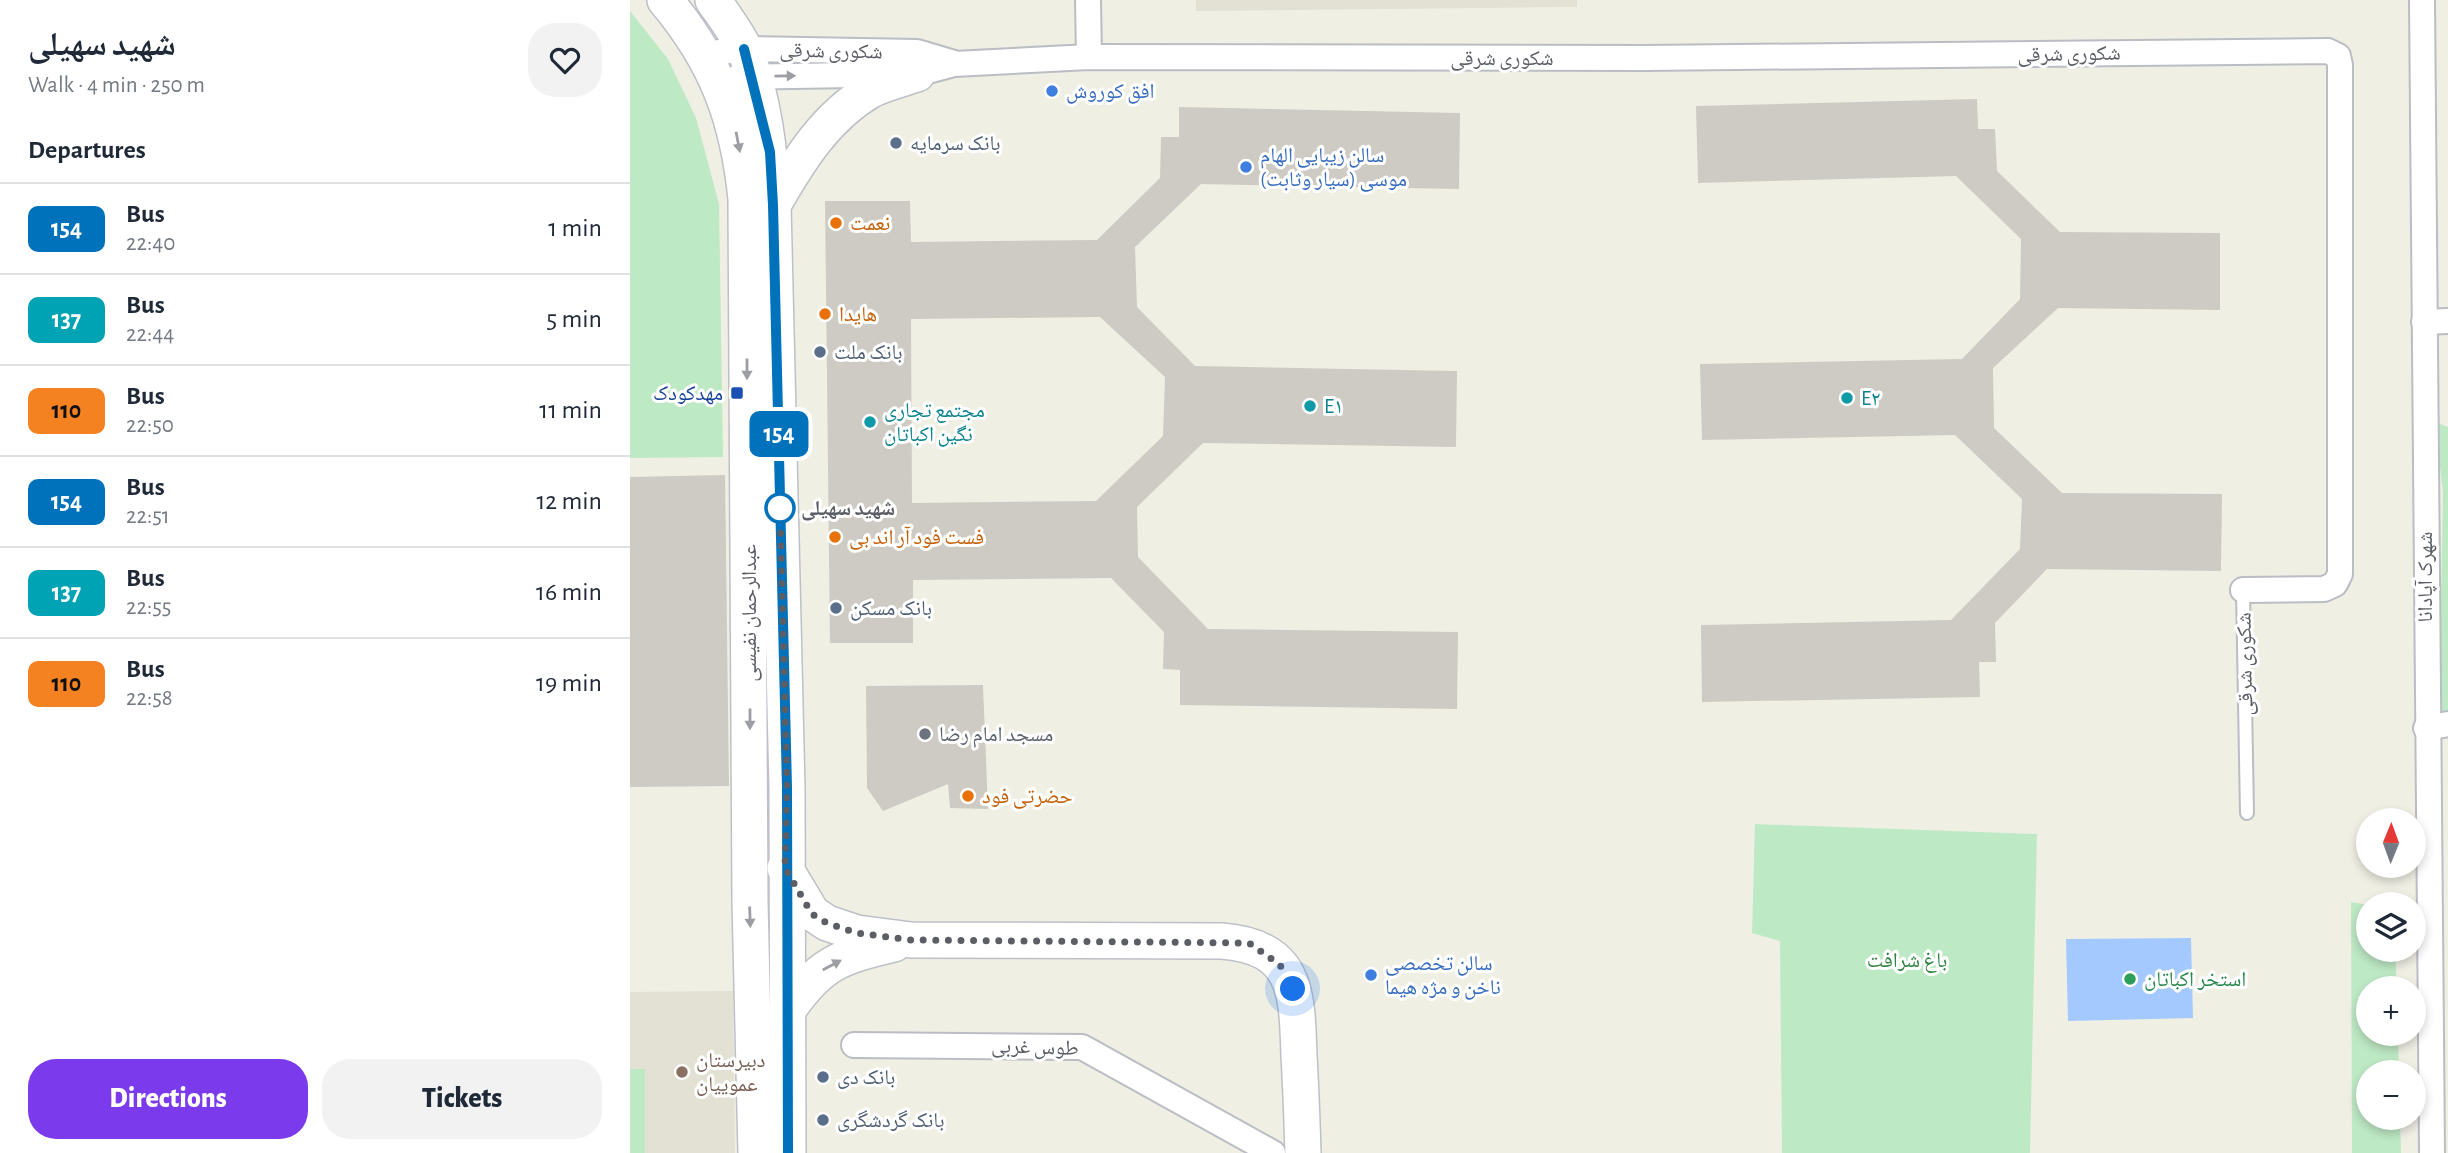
<!DOCTYPE html>
<html lang="en">
<head>
<meta charset="utf-8">
<style>
	:root { --surface:#fff; --page:#f2f2f3; --text:#1f2937; --muted:#747a83; --line:#e0e1e3; --accent:#7c3aed }
	body { margin:0; font-family:"Alegreya Sans","Noto Naskh Arabic",sans-serif; background:var(--page); color:var(--text); height:100vh; display:flex; flex-direction:column; font-size:26px; white-space:nowrap }
	* { box-sizing:border-box; margin:0 }
	p { font-size:23px; color:var(--muted) }
	.icon { flex:none; width:38px; height:38px; fill:none; stroke:currentColor; stroke-width:2; stroke-linecap:round; stroke-linejoin:round }
	.map { position:relative; flex:1; overflow:hidden }
	.details { display:flex; flex-direction:column; background:var(--surface); width:630px }
	.details>* { flex:none }
	.badge { padding:0 14px; border-radius:10px; font-size:24px; line-height:46px }
	.needle { width:46px; rotate:1deg }
	.tools { position:absolute; left:1726px; top:808px; display:grid; gap:14px }
	.tools a { display:grid; place-items:center; width:70px; height:70px; border-radius:50%; background:var(--surface); box-shadow:0 4px 10px #0003; font-size:35px }
	.you { position:absolute; width:35px; height:35px; margin:-18px; border:5px solid #fff; border-radius:50%; background:#1a73e8; box-shadow:0 0 0 10px #1a73e833 }
	.map>.badge { position:absolute; translate:-50% -50%; box-shadow:0 0 0 4px #fff }
	h2 { padding:0 28px; font-size:26px; line-height:63px }
	.round { display:grid; place-items:center; flex:none; width:74px; height:74px; border-radius:28px; background:var(--page) }
	.overview { display:flex; align-items:center; justify-content:space-between; height:119px; padding:0 28px }
	h1 { font-size:33px; font-weight:800; line-height:52px }
	.button { display:flex; gap:14px; margin-top:auto; padding:14px 28px }
	.button a { flex:1; height:80px; border-radius:28px; background:var(--accent); color:#fff; font-size:28px; font-weight:800; line-height:80px; text-align:center }
	.button a+a { background:var(--page); color:var(--text) }
	ul { padding:0; list-style:none }
	li { display:flex; align-items:center; gap:21px; height:91px; padding:0 28px; border-top:2px solid var(--line) }
	li div { flex:1 }
	li b { display:block; font-size:26px }
	li em { font-style:normal }
	li .badge { min-width:77px; font-weight:700; text-align:center }
	main { display:flex; flex:1; min-height:0 }
	.map>svg:first-child { display:block }
	.education { fill:#e2e1d4 }
	.green { fill:#bee9c5 }
	.water { fill:#a4c9ff }
	.building { fill:#cdcbc3; fill-rule:evenodd }
	.lines { fill:none; stroke-linecap:round; stroke-linejoin:round }
	.lane-casing { stroke:#bbbdc4; stroke-width:16 }
	.street-casing { stroke:#bbbdc4; stroke-width:28 }
	.secondary-casing { stroke:#bec0c8; stroke-width:38 }
	.lane { stroke:#fff; stroke-width:12 }
	.street { stroke:#fff; stroke-width:24 }
	.secondary { stroke:#fff; stroke-width:35 }
	.oneway { fill:#9d9ea3 }
	.line-casing { stroke:#fff; stroke-width:16 }
	.line { stroke:#0072bc; stroke-width:10 }
	.walk { stroke:#5c5e66; stroke-width:7; stroke-dasharray:0 12.6 }
	.shop-dot { fill:#3f7fe0; stroke:#fff; stroke-width:2.5 }
	.service-dot { fill:#5c6f8a; stroke:#fff; stroke-width:2.5 }
	.food-dot { fill:#e8710a; stroke:#fff; stroke-width:2.5 }
	.transit-dot { fill:#1a4fb4; stroke:#fff; stroke-width:2.5 }
	.culture-dot { fill:#0f9aa8; stroke:#fff; stroke-width:2.5 }
	.stop-dot { fill:#fff; stroke:#0072bc; stroke-width:3.5 }
	.worship-dot { fill:#6b7280; stroke:#fff; stroke-width:2.5 }
	.leisure-dot { fill:#2e9e5b; stroke:#fff; stroke-width:2.5 }
	.education-dot { fill:#8d6e63; stroke:#fff; stroke-width:2.5 }
	.labels { text-anchor:middle; dominant-baseline:central; stroke-width:6; stroke-linejoin:round; paint-order:stroke }
	.street-label { font-size:21px; fill:#5c5e66; stroke:#fff }
	.shop-label { font-size:21px; fill:#366cbe; stroke:#fff; text-anchor:start }
	.service-label { font-size:21px; fill:#4e5e75; stroke:#fff; text-anchor:start }
	.food-label { font-size:21px; fill:#c56008; stroke:#fff; text-anchor:start }
	.transit-label { font-size:21px; fill:#164399; stroke:#fff; text-anchor:end }
	.culture-label { font-size:21px; fill:#0d838f; stroke:#fff; text-anchor:start }
	.stop-label { font-size:21px; font-weight:bold; fill:#5c5e66; stroke:#fff; text-anchor:start }
	.worship-label { font-size:21px; fill:#5b616d; stroke:#fff; text-anchor:start }
	.park-label { font-size:21px; fill:#2d8340; stroke:#fff }
	.leisure-label { font-size:21px; fill:#27864d; stroke:#fff; text-anchor:start }
	.education-label { font-size:21px; fill:#785e54; stroke:#fff; text-anchor:start }
</style>
</head>
<body>
<main>
<section class="details">
<div class="overview"><div><h1>شهید سهیلی</h1><p>Walk · 4 min · 250 m</p></div><a class="round"><svg class="icon" aria-label="heart" viewBox="0 0 24 24"><path d="M12 20l-8-8c-3-5 5-10 8-4 3-6 11-1 8 4z"/></svg></a></div>
<h2>Departures</h2>
<ul>
<li><span class="badge" style="background:#0072bc;color:#fff">154</span><div><b>Bus</b><p>22:40</p></div><em>1 min</em></li>
<li><span class="badge" style="background:#00a3b4;color:#fff">137</span><div><b>Bus</b><p>22:44</p></div><em>5 min</em></li>
<li><span class="badge" style="background:#f58220;color:#111">110</span><div><b>Bus</b><p>22:50</p></div><em>11 min</em></li>
<li><span class="badge" style="background:#0072bc;color:#fff">154</span><div><b>Bus</b><p>22:51</p></div><em>12 min</em></li>
<li><span class="badge" style="background:#00a3b4;color:#fff">137</span><div><b>Bus</b><p>22:55</p></div><em>16 min</em></li>
<li><span class="badge" style="background:#f58220;color:#111">110</span><div><b>Bus</b><p>22:58</p></div><em>19 min</em></li>
</ul>
<div class="button"><a>Directions</a><a>Tickets</a></div>
</section>
<div class="map">
<svg width="1818" height="1153" viewBox="0 0 1818 1153">
	<rect width="100%" height="100%" fill="#f0efe4"/>
	<!-- education -->
	<g class="education">
		<path d="M566 0H947V7L566 11Z"/>
		<path d="M103 991 105 1153H0V992Z"/>
	</g>
	<!-- green -->
	<g class="green">
		<path d="M0 11 38 59 66 118 89 204 93 457 0 458Z"/>
		<path d="M1805 422 1818 427V714L1809 716 1813 493Z"/>
		<path d="M1125 824 1407 834 1400 1153H1152L1150 941 1122 933Z"/>
		<path d="M1721 902 1738 905V950H1765L1767 989H1738V1034H1768L1769 1073H1738V1118H1770L1771 1153H1722Z"/>
		<rect x="0" y="1069" width="15" height="84"/>
	</g>
	<!-- water -->
	<path class="water" d="M1561 938 1563 1018 1438 1021 1436 939Z"/>
	<!-- building -->
	<g class="building">
		<path d="M1347 99 1348 129H1365L1367 171 1430 232 1590 233V310L1428 308 1363 368 1364 428 1432 493 1592 494 1591 571 1417 569 1365 623 1366 662H1349L1350 697 1072 702 1071 625 1321 620 1390 549 1392 499 1325 435 1072 440 1070 364 1332 359 1390 299 1391 239 1326 176 1068 183 1066 106Z"/>
		<path d="M549 107 830 113 829 189 571 184 505 247 507 307 565 366 827 371 826 447 573 443 507 507 508 557 578 629 828 632 827 709 550 705V670L533 669 534 632 481 578 283 580V643H200L195 201H280L281 242 467 240 530 178 531 137H549ZM470 317 535 377 533 436 466 501 282 503 281 319Z"/>
		<path d="M95 475 99 786 0 787V477Z"/>
		<path d="M353 685 358 809 320 808 318 784 253 811 237 788 236 686Z"/>
	</g>
	<g class="lines">
		<!-- lane casing -->
		<g class="lane-casing">
			<path id="lane" d="M1613 590 1617 813"/>
		</g>
		<!-- street casing -->
		<g class="street-casing">
			<g id="street">
				<path d="M458 0 459 57"/>
				<path d="M1792 0 1802 1153"/>
				<path d="M75 54 114 49 287 52 324 63"/>
				<path d="M108 77 287 74 324 64 459 57 1016 58 1698 51 1708 56 1710 65V574L1705 584 1694 589 1613 590"/>
				<path d="M1794 322 1818 321"/>
				<path d="M1796 728 1818 724"/>
				<path d="M224 1045 452 1047 643 1153"/>
			</g>
		</g>
		<!-- secondary casing -->
		<g class="secondary-casing">
			<g id="secondary">
				<path d="M35 0C87 62 108 119 116 199L120 902 126 1153"/>
				<path d="M83 0C94 16 107 33 115 50 134 98 140 154 143 205L157 788 158 1153"/>
				<path d="M143 205C169 160 195 117 241 90 255 83 272 79 287 74"/>
				<path d="M155 868 182 913 197 923 227 933 281 940 592 941C668 947 667 994 669 1056 671 1089 672 1121 673 1153"/>
				<path d="M156 1013C189 964 208 957 264 944"/>
			</g>
		</g>
		<!-- lane -->
		<use href="#lane" class="lane"/>
		<!-- street -->
		<use href="#street" class="street"/>
		<!-- secondary -->
		<use href="#secondary" class="secondary"/>
	</g>
	<!-- one-way arrows -->
	<defs><path id="oneway-solid" d="M-6-.8H1V-3.2L6.5 0L1 3.2V.8H-6Z" transform="scale(1.75)"/></defs>
	<g class="oneway">
		<use href="#oneway-solid" transform="translate(155 76) rotate(-1)"/>
		<use href="#oneway-solid" transform="translate(108 142) rotate(79)"/>
		<use href="#oneway-solid" transform="translate(117 369) rotate(90)"/>
		<use href="#oneway-solid" transform="translate(120 719) rotate(90)"/>
		<use href="#oneway-solid" transform="translate(120 917) rotate(88)"/>
		<use href="#oneway-solid" transform="translate(202 965) rotate(-28)"/>
	</g>
	<g class="lines">
		<!-- line casing -->
		<g class="line-casing">
			<path id="line" d="M114 49 140 152 143 205 157 788 158 1153"/>
		</g>
		<!-- line -->
		<use href="#line" class="line"/>
		<!-- walk -->
		<path class="walk" d="M150 508 157 788 155 868 182 914 197 923 227 933 281 940 619 943 650 965 663 989"/>
	</g>
	<!-- markers -->
	<g class="shop-dot">
		<circle cx="422" cy="91" r="7"/>
		<circle cx="616" cy="167" r="7"/>
		<circle cx="741" cy="975" r="7"/>
	</g>
	<g class="service-dot">
		<circle cx="266" cy="143" r="7"/>
		<circle cx="190" cy="352" r="7"/>
		<circle cx="206" cy="608" r="7"/>
		<circle cx="193" cy="1077" r="7"/>
		<circle cx="193" cy="1120" r="7"/>
	</g>
	<g class="food-dot">
		<circle cx="206" cy="223" r="7"/>
		<circle cx="195" cy="314" r="7"/>
		<circle cx="205" cy="537" r="7"/>
		<circle cx="338" cy="796" r="7"/>
	</g>
	<rect class="transit-dot" x="100" y="386" width="14" height="14" rx="3.5"/>
	<g class="culture-dot">
		<circle cx="1217" cy="398" r="7"/>
		<circle cx="680" cy="406" r="7"/>
		<circle cx="240" cy="422" r="7"/>
	</g>
	<circle class="stop-dot" cx="150" cy="508" r="14"/>
	<circle class="worship-dot" cx="295" cy="734" r="7"/>
	<circle class="leisure-dot" cx="1500" cy="979" r="7"/>
	<circle class="education-dot" cx="52" cy="1072" r="7"/>
	<g class="labels">
		<!-- street labels -->
		<g class="street-label">
			<text transform="translate(201 51) rotate(1)">شکوری شرقی</text>
			<text transform="translate(1439 54) rotate(-1)">شکوری شرقی</text>
			<text x="872" y="58">شکوری شرقی</text>
			<text transform="translate(1795 577) rotate(-90)">شهرک آپادانا</text>
			<text transform="translate(119 613) rotate(-90)">عبدالرحمان نفیسی</text>
			<text transform="translate(1615 664) rotate(-91)">شکوری شرقی</text>
			<text transform="translate(405 1047) rotate(2)">طوس غربی</text>
		</g>
		<!-- shop labels -->
		<g class="shop-label">
			<text x="436" y="91">افق کوروش</text>
			<text x="630" y="155">سالن زیبایی الهام<tspan x="630" dy="24">موسی (سیار وثابت)</tspan></text>
			<text x="755" y="963">سالن تخصصی<tspan x="755" dy="24">ناخن و مژه هیما</tspan></text>
		</g>
		<!-- service labels -->
		<g class="service-label">
			<text x="280" y="143">بانک سرمایه</text>
			<text x="204" y="352">بانک ملت</text>
			<text x="220" y="608">بانک مسکن</text>
			<text x="207" y="1077">بانک دی</text>
			<text x="207" y="1120">بانک گردشگری</text>
		</g>
		<!-- food labels -->
		<g class="food-label">
			<text x="220" y="223">نعمت</text>
			<text x="209" y="314">هایدا</text>
			<text x="219" y="537">فست فود آر اند بی</text>
			<text x="352" y="796">حضرتی فود</text>
		</g>
		<!-- transit labels -->
		<g class="transit-label">
			<text x="93" y="393">مهدکودک</text>
		</g>
		<!-- culture labels -->
		<g class="culture-label">
			<text x="1231" y="398">E۲</text>
			<text x="694" y="406">E۱</text>
			<text x="254" y="410">مجتمع تجاری<tspan x="254" dy="24">نگین اکباتان</tspan></text>
		</g>
		<!-- stop labels -->
		<g class="stop-label">
			<text x="171" y="508">شهید سهیلی</text>
		</g>
		<!-- worship labels -->
		<g class="worship-label">
			<text x="309" y="734">مسجد امام رضا</text>
		</g>
		<!-- park labels -->
		<g class="park-label">
			<text x="1277" y="960">باغ شرافت</text>
		</g>
		<!-- leisure labels -->
		<g class="leisure-label">
			<text x="1514" y="979">استخر اکباتان</text>
		</g>
		<!-- education labels -->
		<g class="education-label">
			<text x="66" y="1060">دبیرستان<tspan x="66" dy="24">عموییان</tspan></text>
		</g>
	</g>
</svg>
<div class="tools">
<a><svg class="needle" viewBox="-14 -14 28 28"><path d="M0-13l5 13h-10z" fill="#e53935"/><path d="M0 13l5-13h-10z" fill="#747a83"/></svg></a>
<a><svg class="icon" aria-label="layers" viewBox="0 0 24 24"><path d="M12 4l9 5-9 5-9-5zM3 14l9 5 9-5"/></svg></a>
<a>+</a>
<a>−</a>
</div>
<div class="you" style="left:663px;top:989px"></div>
<b class="badge" style="left:149px;top:434px;background:#0072bc;color:#fff">154</b>
</div>
</main>
</body>
</html>
